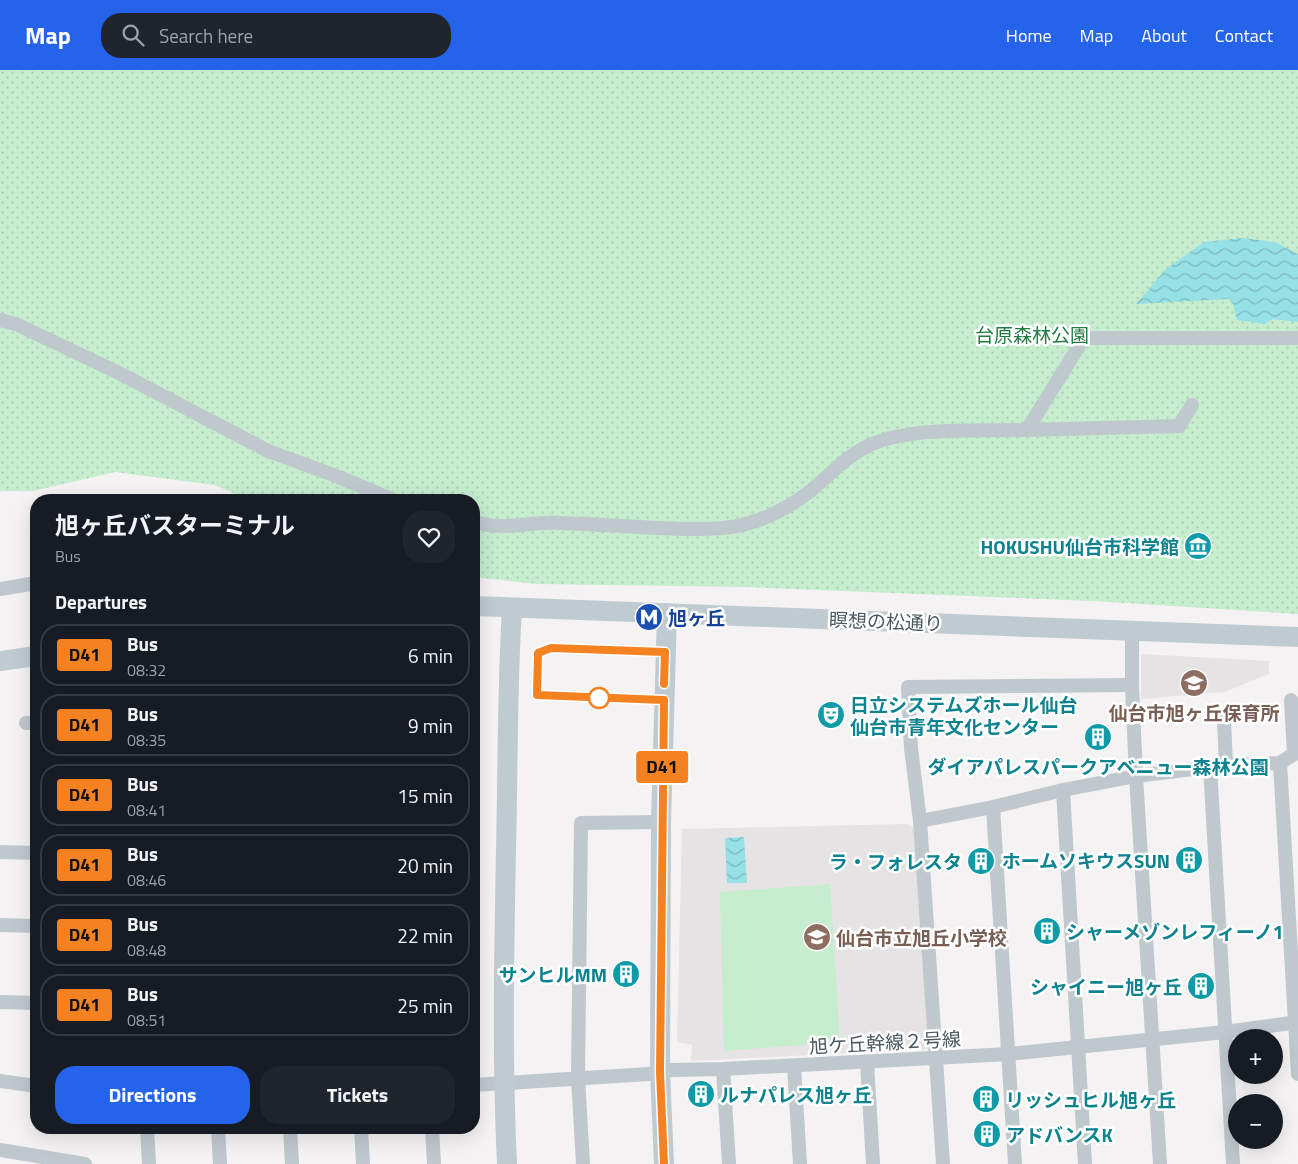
<!DOCTYPE html>
<html lang="en">
<head>
<meta charset="utf-8">
<style>
	:root { --surface:#171b24; --page:#20242c; --text:#f1f3f6; --muted:#9ea1a6; --line:#363941; --accent:#2563eb }
	body { margin:0; font-family:"Titillium Web","Noto Sans JP",sans-serif; background:var(--page); color:var(--text); height:100vh; display:flex; flex-direction:column; font-size:19px; white-space:nowrap }
	* { box-sizing:border-box; margin:0 }
	p { font-size:16px; color:var(--muted) }
	.icon { flex:none; width:28px; height:28px; fill:none; stroke:currentColor; stroke-width:2; stroke-linecap:round; stroke-linejoin:round }
	.map { position:relative; flex:1; overflow:hidden }
	.panel { position:absolute; left:30px; top:424px; width:450px; height:640px; display:flex; flex-direction:column; background:var(--surface); border-radius:20px; box-shadow:0 5px 20px #0002 }
	.panel>* { flex:none }
	.badge { padding:0 10px; border-radius:4px; font-size:18px; line-height:32px }
	.buttons { position:absolute; left:1228px; top:959px; display:grid; gap:10px }
	.buttons a { display:grid; place-items:center; width:55px; height:55px; border-radius:50%; background:var(--surface); box-shadow:0 5px 20px #0002; font-size:25px }
	.map>.badge { position:absolute; translate:-50% -50%; box-shadow:0 0 0 2px #fff }
	h2 { padding:0 25px; font-size:19px; line-height:45px }
	.round { display:grid; place-items:center; flex:none; width:52px; height:52px; border-radius:20px; background:var(--page) }
	.head { display:flex; align-items:center; justify-content:space-between; height:85px; padding:0 25px }
	h1 { font-size:24px; font-weight:700; line-height:38px }
	.button { display:flex; gap:10px; margin-top:auto; padding:10px 25px }
	.button a { flex:1; height:58px; border-radius:20px; background:var(--accent); color:#fff; font-size:20px; font-weight:700; line-height:58px; text-align:center }
	.button a+a { background:var(--page); color:var(--text) }
	ul { padding:0; list-style:none }
	li { display:flex; align-items:center; gap:15px; height:62px; margin:0 10px 8px; padding:0 15px; border:2px solid var(--line); border-radius:20px }
	li div { flex:1 }
	li b { display:block; font-size:19px }
	li em { font-style:normal }
	li .badge { min-width:55px; font-weight:700; text-align:center }
	header { display:flex; align-items:center; gap:30px; box-sizing:border-box; height:70px; padding:0 25px; background:var(--accent); color:#fff }
	header strong { font-size:24px }
	nav { display:flex; gap:28px; margin-inline-start:auto; font-size:18px }
	.search { width:350px; height:45px; background:var(--page); display:flex; align-items:center; gap:12px; box-sizing:border-box; padding:0 18px; border-radius:20px; color:var(--muted); font-size:19px }
	.map>svg:first-child { display:block }
	.education { fill:#e5e3e3 }
	.grass { fill:#c5edce }
	.park { fill:url(#park-dots) }
	.water { fill:url(#water-waves) }
	.lines { fill:none; stroke-linecap:round; stroke-linejoin:round }
	.street { stroke:#bfc8cd; stroke-width:14 }
	.secondary { stroke:#bfcbd1; stroke-width:20 }
	.line-casing { stroke:#fff; stroke-width:11 }
	.line { stroke:#f58220; stroke-width:8 }
	.stop-dot { fill:#fff; stroke:#f58220; stroke-width:2.5 }
	.labels { text-anchor:middle; dominant-baseline:central; stroke-width:5; stroke-linejoin:round; paint-order:stroke }
	.park-label { font-size:19px; fill:#207b40; stroke:#fff }
	.culture-label { font-size:19px; font-weight:bold; fill:#0d838f; stroke:#fff; text-anchor:end }
	.transit-label { font-size:19px; font-weight:bold; fill:#164399; stroke:#fff; text-anchor:start }
	.street-label { font-size:19px; fill:#4b585e; stroke:#fff }
	.education-label { font-size:19px; font-weight:bold; fill:#785e54; stroke:#fff }
</style>
</head>
<body>
<header>
<strong>Map</strong>
<div class="search"><svg class="icon" aria-label="search" viewBox="0 0 24 24"><circle cx="10" cy="10" r="6"/><path d="M15 15l6 6"/></svg>Search here</div>
<nav><a>Home</a><a>Map</a><a>About</a><a>Contact</a></nav>
</header>
<div class="map">
<svg width="1298" height="1094" viewBox="0 0 1298 1094">
	<defs>
		<pattern id="park-dots" width="8" height="8" patternUnits="userSpaceOnUse" patternTransform="scale(1.25)"><rect width="8" height="8" fill="#c5edce"/><path d="M2 2h.1M6 6h.1" fill="none" stroke="#abcdb3" stroke-width="1.8" stroke-linecap="round"/></pattern>
		<pattern id="water-waves" width="16" height="10" patternUnits="userSpaceOnUse" patternTransform="scale(1.25)"><rect width="16" height="10" fill="#96e1e6"/><path d="M0 5q4-4 8 0t8 0" fill="none" stroke="#7cb9be"/></pattern>
	</defs>
	<rect width="100%" height="100%" fill="#f4f2f2"/>
	<!-- education -->
	<g class="education">
		<path d="M1141 584 1269 591V604L1224 622 1141 629Z"/>
		<path d="M907 754 916 759 931 974 928 979 691 991 692 975 677 972 682 759Z"/>
	</g>
	<!-- grass -->
	<path class="grass" d="M830 814 840 972 724 981 720 822Z"/>
	<!-- park -->
	<path class="park" d="M0 0H1298V544L1093 531 746 517 537 514 474 507V430H248L215 415 115 402 33 421H0Z"/>
	<!-- water -->
	<g class="water">
		<path d="M1243 168 1275 172 1298 184V252L1273 249 1264 254 1237 250 1233 234 1229 229 1136 234 1166 199 1204 172Z"/>
		<path d="M744 767 747 813H727L725 768Z"/>
	</g>
	<g class="lines">
		<!-- street -->
		<g class="street">
			<path d="M0 250 16 254 121 304 268 381 339 407 393 430"/>
			<path d="M1027 360 1179 356 1192 335"/>
			<path d="M474 451C497 462 534 451 560 453 601 454 641 458 681 459 704 459 727 460 749 453 770 447 792 435 809 422 828 407 844 388 866 377 905 356 982 361 1027 360L1084 268H1298"/>
			<path d="M0 519 36 513"/>
			<path d="M1132 560V615L1136 706 1160 1094"/>
			<path d="M1291 630 1294 684"/>
			<path d="M1224 649 1226 695"/>
			<path d="M26 653H36"/>
			<path d="M1280 693 1298 1004"/>
			<path d="M1210 697 1233 1094"/>
			<path d="M1063 720 1085 1094"/>
			<path d="M993 737 1015 1094"/>
			<path d="M920 751 993 737 1063 720 1136 706 1226 695 1280 693 1294 684 1298 683"/>
			<path d="M0 782 36 783"/>
			<path d="M0 855 36 856"/>
			<path d="M0 932 36 933"/>
			<path d="M867 992 873 1094"/>
			<path d="M794 996 800 1094"/>
			<path d="M723 999 729 1094"/>
			<path d="M0 1011 36 1016"/>
			<path d="M474 1015 649 1004 671 1000 723 999 1009 984 1225 962 1298 952"/>
			<path d="M147 1058 149 1094"/>
			<path d="M218 1058 220 1094"/>
			<path d="M290 1058 292 1094"/>
			<path d="M361 1058 363 1094"/>
			<path d="M432 1058 434 1094"/>
			<path d="M0 1080 85 1094"/>
			<path d="M583 1094 578 1008 581 753 661 752"/>
			<path d="M943 1094 920 751 911 678 908 617 1132 615"/>
		</g>
		<!-- secondary -->
		<g class="secondary">
			<path d="M474 536 1298 567"/>
			<path d="M0 591 36 586"/>
			<path d="M507 1094C502 989 504 885 506 780 508 699 507 618 512 538"/>
			<path d="M664 1094 660 1002 661 752 667 543"/>
		</g>
	</g>
	<g class="lines">
		<!-- line casing -->
		<g class="line-casing">
			<path id="line" d="M664 614 665 582 551 578 538 583 537 625 664 630 660 1002 664 1094"/>
		</g>
		<!-- line -->
		<use href="#line" class="line"/>
	</g>
	<!-- icons -->
	<defs>
		<g id="museum-disc" transform="scale(1.4375)"><circle r="9.5" fill="#0f9aa8" stroke="#fff"/><path d="M0-6L6-3V-2H-6V-3ZM-5-1h2V3h-2ZM-1-1h2V3h-2ZM3-1h2V3H3ZM-6 4H6V6H-6Z" fill="#fff"/></g>
		<g id="metro-disc" transform="scale(1.4375)"><circle r="9.5" fill="#1a4fb4" stroke="#fff"/><path d="M-5.5 5V-5H-3L0 0L3-5H5.5V5H3V-.5L0 4L-3-.5V5Z" fill="#fff"/></g>
		<g id="school-disc" transform="scale(1.4375)"><circle r="9.5" fill="#8d6e63" stroke="#fff"/><path d="M0-5L7-2L0 1L-7-2ZM-4 1L0 2.5L4 1V4Q0 6-4 4Z" fill="#fff"/></g>
		<g id="theatre-disc" transform="scale(1.4375)"><circle r="9.5" fill="#0f9aa8" stroke="#fff"/><path d="M-5-5.5Q0-4 5-5.5V0Q5 5 0 6Q-5 5-5 0ZM-3.3-2.5H-1v1.5H-3.3ZM1-2.5H3.3v1.5H1ZM-2.8 1Q0 5.5 2.8 1Z" fill="#fff"/></g>
		<g id="building-disc" transform="scale(1.4375)"><circle r="9.5" fill="#0f9aa8" stroke="#fff"/><path d="M-4-6H4V6H1V3H-1V6H-4ZM-2.5-4.3h1.7v1.8h-1.7ZM.8-4.3h1.7v1.8H.8ZM-2.5-1h1.7V.8h-1.7ZM.8-1h1.7V.8H.8Z" fill="#fff"/></g>
	</defs>
	<g fill-rule="evenodd">
		<use href="#museum-disc" x="1198" y="476"/>
		<use href="#metro-disc" x="649" y="547"/>
		<use href="#school-disc" x="1194" y="613"/>
		<use href="#theatre-disc" x="831" y="645"/>
		<use href="#building-disc" x="1098" y="667"/>
		<use href="#building-disc" x="1189" y="790"/>
		<use href="#building-disc" x="981" y="791"/>
		<use href="#building-disc" x="1047" y="861"/>
		<use href="#school-disc" x="817" y="867"/>
		<use href="#building-disc" x="626" y="904"/>
		<use href="#building-disc" x="1201" y="916"/>
		<use href="#building-disc" x="701" y="1024"/>
		<use href="#building-disc" x="986" y="1029"/>
		<use href="#building-disc" x="987" y="1064"/>
	</g>
	<!-- markers -->
	<circle class="stop-dot" cx="599" cy="628" r="10"/>
	<g class="labels">
		<!-- park labels -->
		<g class="park-label">
			<text x="1032" y="264">台原森林公園</text>
		</g>
		<!-- culture labels -->
		<g class="culture-label">
			<text x="1179" y="476">HOKUSHU仙台市科学館</text>
			<text x="850" y="634" text-anchor="start">日立システムズホール仙台<tspan x="850" dy="22">仙台市青年文化センター</tspan></text>
			<text x="1098" y="696" text-anchor="middle">ダイアパレスパークアベニュー森林公園</text>
			<text x="1170" y="790">ホームソキウスSUN</text>
			<text x="962" y="791">ラ・フォレスタ</text>
			<text x="1066" y="861" text-anchor="start">シャーメゾンレフィーノ1</text>
			<text x="607" y="904">サンヒルMM</text>
			<text x="1182" y="916">シャイニー旭ヶ丘</text>
			<text x="720" y="1024" text-anchor="start">ルナパレス旭ヶ丘</text>
			<text x="1005" y="1029" text-anchor="start">リッシュヒル旭ヶ丘</text>
			<text x="1006" y="1064" text-anchor="start">アドバンスK</text>
		</g>
		<!-- transit labels -->
		<g class="transit-label">
			<text x="668" y="547">旭ヶ丘</text>
		</g>
		<!-- street labels -->
		<g class="street-label">
			<text transform="translate(886 551) rotate(2)">瞑想の松通り</text>
			<text transform="translate(885 972) rotate(-3)">旭ケ丘幹線２号線</text>
		</g>
		<!-- education labels -->
		<g class="education-label">
			<text x="1194" y="642">仙台市旭ヶ丘保育所</text>
			<text x="836" y="867" text-anchor="start">仙台市立旭丘小学校</text>
		</g>
	</g>
</svg>
<div class="buttons">
<a>+</a>
<a>−</a>
</div>
<b class="badge" style="left:662px;top:697px;background:#f58220;color:#111">D41</b>
<section class="panel">
<div class="head"><div><h1>旭ヶ丘バスターミナル</h1><p>Bus</p></div><a class="round"><svg class="icon" aria-label="heart" viewBox="0 0 24 24"><path d="M12 20l-8-8c-3-5 5-10 8-4 3-6 11-1 8 4z"/></svg></a></div>
<h2>Departures</h2>
<ul>
<li><span class="badge" style="background:#f58220;color:#111">D41</span><div><b>Bus</b><p>08:32</p></div><em>6 min</em></li>
<li><span class="badge" style="background:#f58220;color:#111">D41</span><div><b>Bus</b><p>08:35</p></div><em>9 min</em></li>
<li><span class="badge" style="background:#f58220;color:#111">D41</span><div><b>Bus</b><p>08:41</p></div><em>15 min</em></li>
<li><span class="badge" style="background:#f58220;color:#111">D41</span><div><b>Bus</b><p>08:46</p></div><em>20 min</em></li>
<li><span class="badge" style="background:#f58220;color:#111">D41</span><div><b>Bus</b><p>08:48</p></div><em>22 min</em></li>
<li><span class="badge" style="background:#f58220;color:#111">D41</span><div><b>Bus</b><p>08:51</p></div><em>25 min</em></li>
</ul>
<div class="button"><a>Directions</a><a>Tickets</a></div>
</section>
</div>
</body>
</html>
